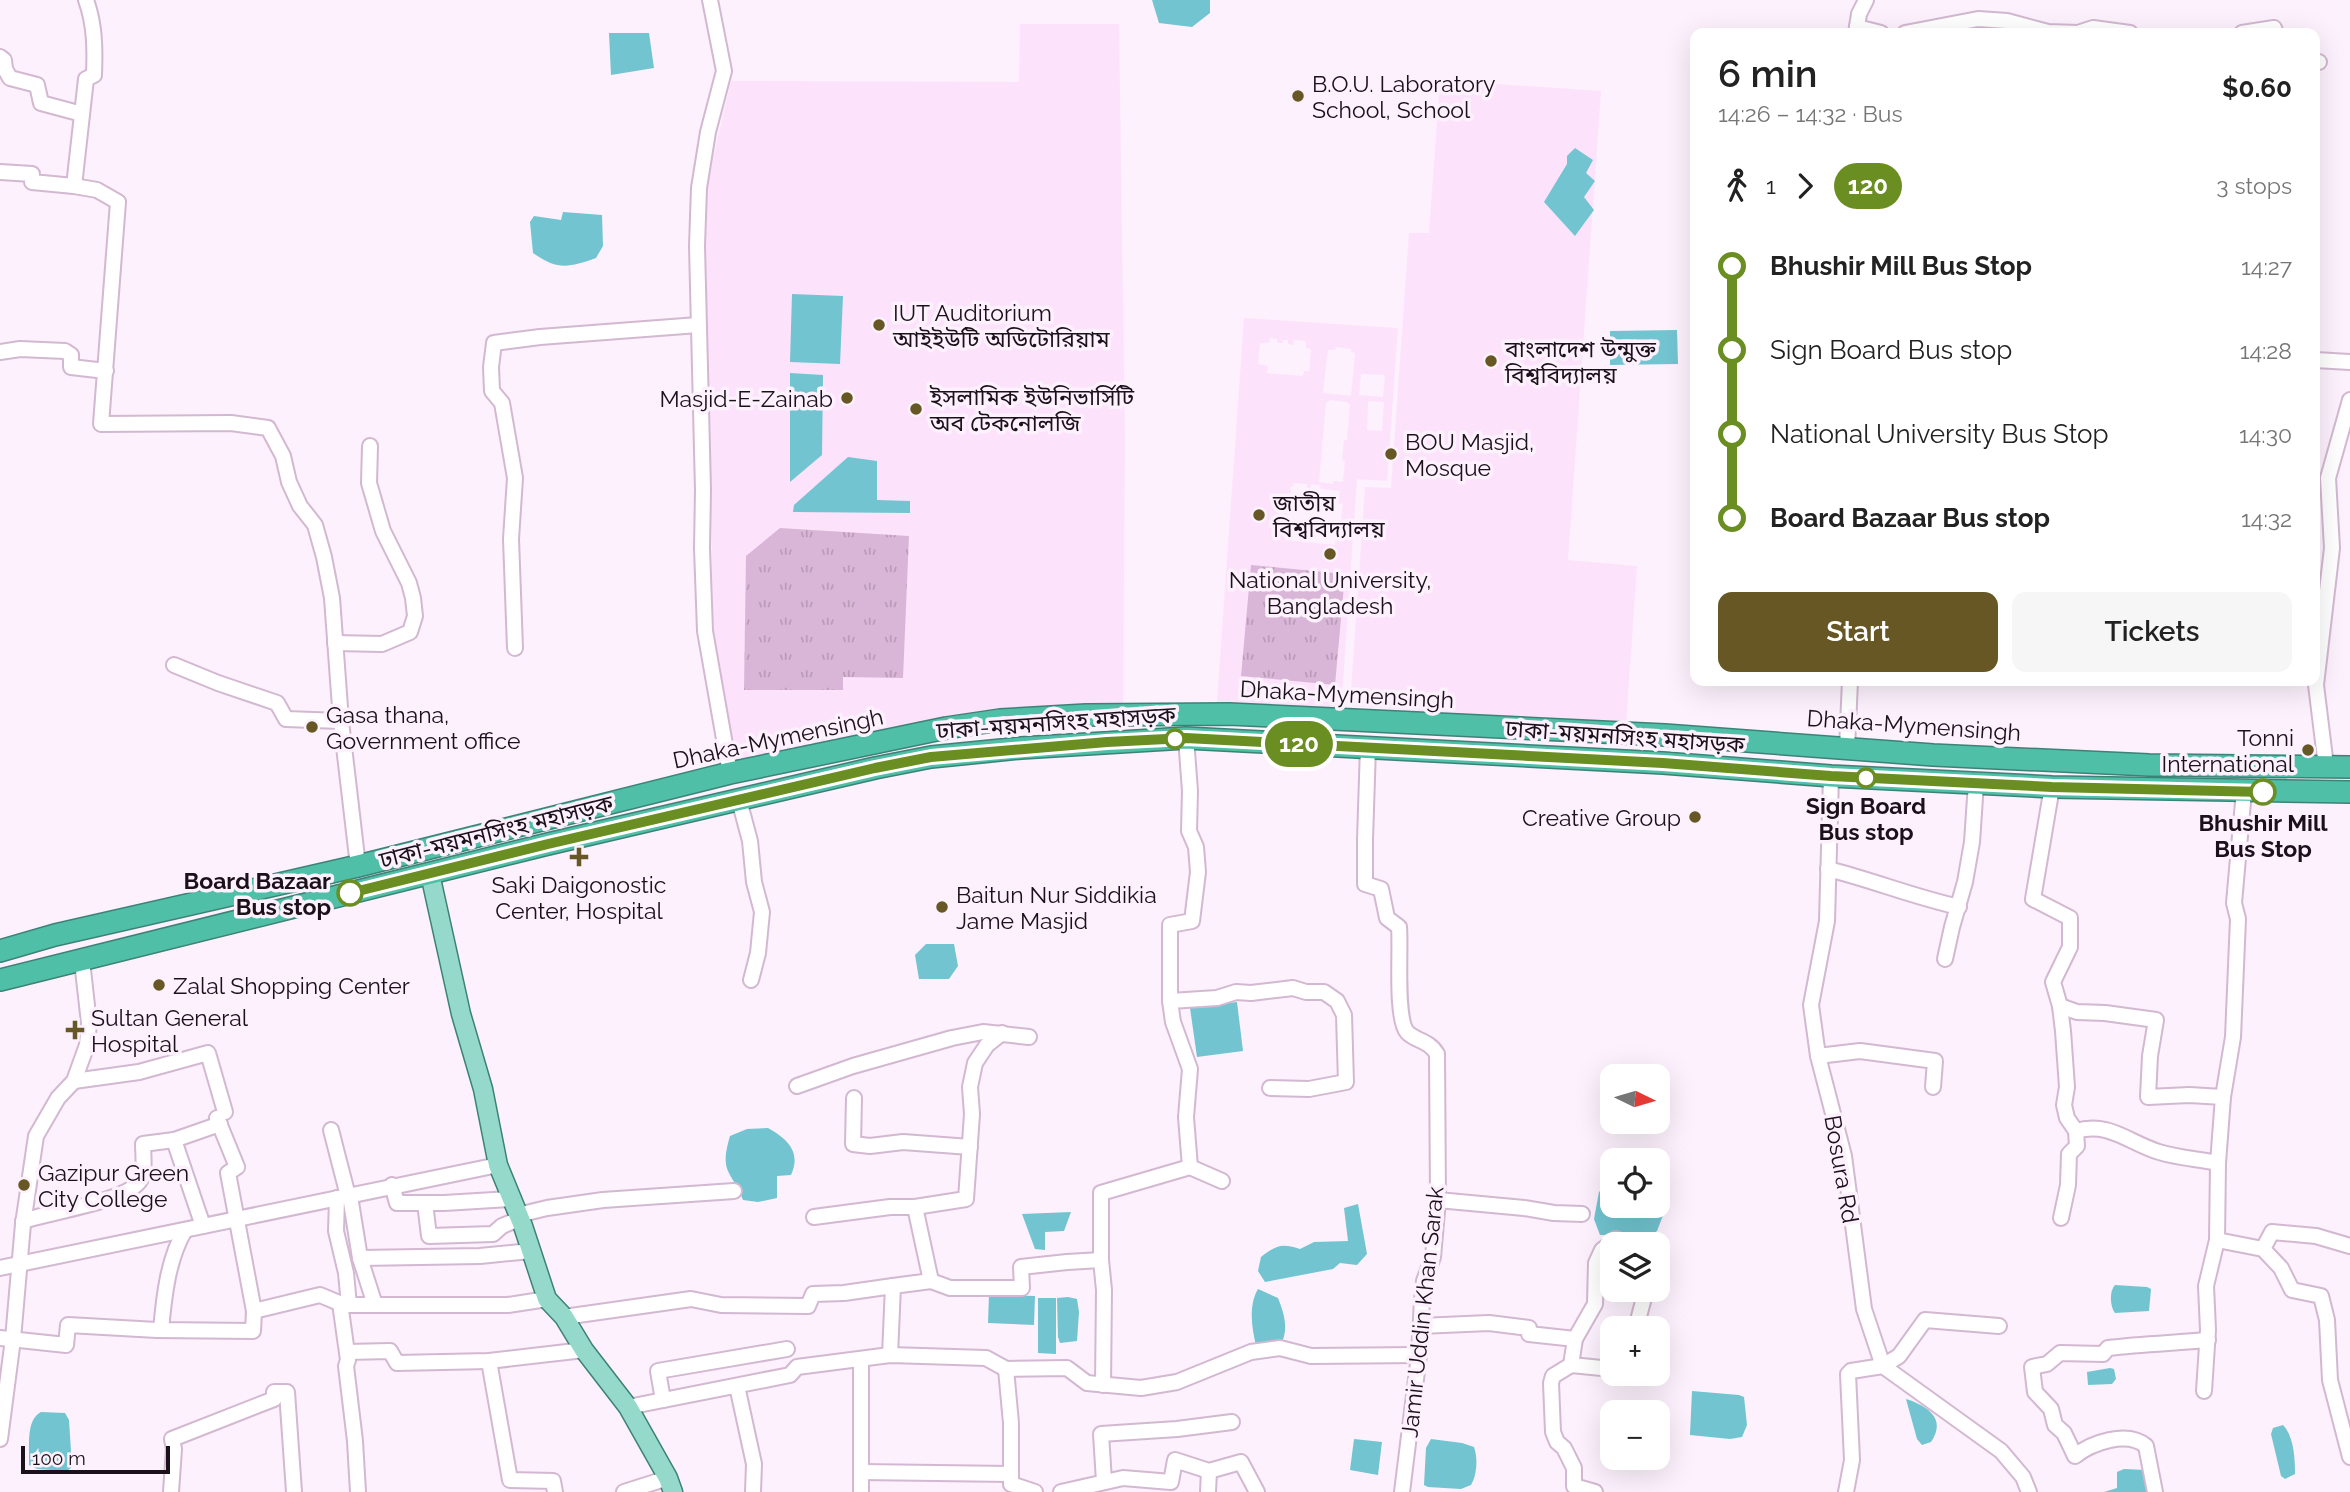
<!DOCTYPE html>
<html lang="en">
<head>
<meta charset="utf-8">
<style>
	:root { --surface:#fff; --page:#f6f6f6; --text:#222; --muted:#767676; --accent:#665724 }
	body { margin:0; font-family:Raleway,"Noto Sans Bengali",sans-serif; background:var(--page); color:var(--text); height:100vh; display:flex; flex-direction:column; font-size:26px; white-space:nowrap }
	* { box-sizing:border-box; margin:0 }
	p { font-size:23px; color:var(--muted) }
	.icon { flex:none; width:38px; height:38px; fill:none; stroke:currentColor; stroke-width:2; stroke-linecap:round; stroke-linejoin:round }
	.map { position:relative; flex:1; overflow:hidden }
	.side { position:absolute; left:1690px; top:28px; width:630px; height:658px; display:flex; flex-direction:column; background:var(--surface); border-radius:14px; box-shadow:0 7px 28px #0002 }
	.side>* { flex:none }
	.badge { padding:0 14px; border-radius:23px; font-size:24px; line-height:46px }
	.needle { width:46px; rotate:95deg }
	.buttons { position:absolute; left:1600px; top:1064px; display:grid; gap:14px }
	.buttons a { display:grid; place-items:center; width:70px; height:70px; border-radius:14px; background:var(--surface); box-shadow:0 7px 28px #0002; font-size:35px }
	.scale { position:absolute; left:21px; bottom:18px; width:149px; box-sizing:border-box; padding-left:7px; border:4px solid #1b111a; border-top:0; font-size:19px; line-height:24px; white-space:nowrap; color:#1b111a; -webkit-text-stroke:5px #fcf1fc; paint-order:stroke }
	.map>.badge { position:absolute; translate:-50% -50%; box-shadow:0 0 0 4px #fff }
	.legs { display:flex; align-items:center; gap:10px; height:77px; padding:0 28px; font-size:23px }
	.legs p { margin-inline-start:auto }
	.summary { display:flex; align-items:center; justify-content:space-between; height:119px; padding:0 28px }
	h1 { font-size:38px; font-weight:600; line-height:52px }
	.primary-button { display:flex; gap:14px; margin-top:auto; padding:14px 28px }
	.primary-button a { flex:1; height:80px; border-radius:14px; background:var(--accent); color:#fff; font-size:28px; font-weight:600; line-height:80px; text-align:center }
	.primary-button a+a { background:var(--page); color:var(--text) }
	ul { padding:0 28px; list-style:none }
	li { display:flex; align-items:center; gap:24px; height:84px; font-size:26px }
	li i { display:grid; place-items:center; width:10px; height:100%; margin:0 9px; background:currentColor }
	li i::after { content:''; width:18px; height:18px; margin:-9px; border:5px solid; border-radius:50%; background:var(--surface) }
	li p { margin-inline-start:auto }
	li:first-child i { background:linear-gradient(#0000 50%,currentColor 0) }
	li:last-child i { background:linear-gradient(currentColor 50%,#0000 0) }
	.map>svg:first-child { display:block }
	.built { fill:#fde2fc; fill-rule:evenodd }
	.park { fill:url(#park-tufts) }
	.water { fill:#71c4d0 }
	.lines { fill:none; stroke-linecap:round; stroke-linejoin:round }
	.minor-casing { stroke:#d3b8d1; stroke-width:18 }
	.major-casing { stroke:#3d8276; stroke-width:21 }
	.highway-casing { stroke:#3d8276; stroke-width:24 }
	.minor { stroke:#fff; stroke-width:14 }
	.major { stroke:#95d9ca; stroke-width:18 }
	.highway { stroke:#4fbfa7; stroke-width:21 }
	.line-1-casing { stroke:#fff; stroke-width:16 }
	.line-1 { stroke:#6b8e23; stroke-width:10 }
	.poi-dot { fill:#665724; stroke:#fcf1fc; stroke-width:2.5 }
	.stop-1-dot { fill:#fff; stroke:#6b8e23; stroke-width:3.5 }
	.labels { text-anchor:middle; dominant-baseline:central; stroke-width:7; stroke-linejoin:round; paint-order:stroke }
	.poi-label { font-size:23px; fill:#1b111a; stroke:#fcf1fc; text-anchor:start }
	.street-label { font-size:23px; fill:#1b111a; stroke:#fcf1fc }
	.stop-label { font-size:23px; font-weight:bold; fill:#1b111a; stroke:#fcf1fc }
</style>
</head>
<body>
<div class="map">
<svg width="2350" height="1492" viewBox="0 0 2350 1492">
	<defs>
		<pattern id="park-tufts" width="24" height="20" patternUnits="userSpaceOnUse" patternTransform="scale(1.75)"><rect width="24" height="20" fill="#d9b6d7"/><path d="M3 7l-1-3M5 7V3M7 7l1-3M15 17l-1-3M17 17v-4M19 17l1-3" fill="none" stroke="#ba9bb8"/></pattern>
	</defs>
	<rect width="100%" height="100%" fill="#fcf1fc"/>
	<!-- built -->
	<g class="built">
		<path d="M1020 24H1119L1125 442 1123 708 733 766 721 701 713 630 710 454 704 377 702 221 711 167 731 81 1019 82Z"/>
		<path d="M1440 80 1601 91 1568 560 1637 566 1626 725 1350 706 1365 487 1391 488 1409 233H1429Z"/>
		<path d="M1244 318 1398 328 1387 481 1357 479 1341 711 1217 702ZM1270 338 1277 339V343H1283V340H1288V344L1293 345 1294 340 1306 341V348L1311 349 1309 371H1304L1303 376 1267 373 1268 366 1258 364 1260 343H1269ZM1336 347 1351 349V352L1355 353 1351 396 1323 393 1328 350H1335ZM1361 374 1385 375 1383 397 1359 395ZM1330 400 1347 402 1350 405 1347 440H1344L1342 460 1345 461 1343 482 1333 481V484L1319 482 1326 403ZM1368 401 1384 402 1382 431 1367 430ZM1294 483 1307 484V488H1311V484L1320 485 1321 489 1340 491 1338 503 1343 504 1340 527H1337L1335 545 1285 540 1291 487 1293 486Z"/>
	</g>
	<!-- park -->
	<g class="park">
		<path d="M780 528 909 536 903 678 843 677V690H744L746 556Z"/>
		<path d="M1251 565 1345 574 1335 685 1241 676Z"/>
	</g>
	<!-- water -->
	<g class="water">
		<path d="M1152 0H1210V13L1192 27 1159 23Z"/>
		<path d="M609 33H649L654 68 611 75Z"/>
		<path d="M1575 148 1593 160 1586 173 1595 181 1584 197 1594 210 1575 236 1544 202 1567 164V156Z"/>
		<path d="M563 212 602 215 603 246 596 258C568 268 557 270 533 253L530 222 534 216 561 220Z"/>
		<path d="M792 294 843 296 840 364 790 362Z"/>
		<path d="M1677 330 1678 364 1610 365V331Z"/>
		<path d="M790 373 823 375 822 455 790 482Z"/>
		<path d="M848 457 877 461V500L910 501V513L793 512 794 505Z"/>
		<path d="M926 944H954L958 966 949 979H919L915 955Z"/>
		<path d="M1237 1002 1243 1051 1197 1057 1190 1008Z"/>
		<path d="M768 1128C786 1138 802 1151 791 1175L777 1176V1198L758 1202 743 1200C731 1169 719 1174 730 1136L747 1129Z"/>
		<path d="M1612 1179V1206H1657L1658 1195H1664L1667 1205 1657 1231 1650 1236 1600 1235 1594 1219 1599 1192Z"/>
		<path d="M1358 1204 1367 1254 1357 1265 1340 1263 1333 1269 1265 1282 1258 1271 1261 1257C1277 1245 1281 1243 1300 1249L1314 1242 1348 1241 1344 1208Z"/>
		<path d="M1071 1212 1064 1231 1045 1232V1250L1035 1249 1022 1214Z"/>
		<path d="M2115 1285 2147 1287 2151 1289 2149 1311 2115 1313C2110 1307 2109 1291 2115 1285Z"/>
		<path d="M1258 1289 1278 1298C1284 1313 1289 1329 1281 1344L1256 1346C1252 1328 1248 1306 1258 1289Z"/>
		<path d="M989 1295 1035 1296 1034 1325 988 1323Z"/>
		<path d="M1068 1297 1077 1299 1079 1312 1077 1341 1060 1343 1058 1337 1057 1298Z"/>
		<path d="M1038 1298H1056V1354L1038 1353Z"/>
		<path d="M2110 1368 2114 1369 2116 1379 2112 1384 2088 1385 2087 1372Z"/>
		<path d="M1692 1391 1739 1395 1744 1397 1747 1425 1742 1437 1730 1439 1690 1435Z"/>
		<path d="M1906 1399C1927 1406 1947 1418 1931 1442L1922 1445 1917 1439Z"/>
		<path d="M41 1412 65 1413 69 1420 72 1467 67 1471 37 1469 29 1465C30 1449 25 1420 41 1412Z"/>
		<path d="M2283 1425C2294 1436 2295 1459 2295 1474L2285 1479 2281 1476 2271 1434 2273 1428Z"/>
		<path d="M1354 1439 1382 1442 1378 1475 1350 1470Z"/>
		<path d="M1431 1439 1462 1443 1474 1447C1478 1458 1477 1475 1471 1485L1461 1489 1428 1487 1424 1485 1426 1448Z"/>
		<path d="M2124 1469 2145 1470 2151 1492H2104L2117 1488V1472Z"/>
	</g>
	<g class="lines">
		<!-- minor casing -->
		<g class="minor-casing">
			<g id="minor">
				<path d="M86 0C95 25 95 49 94 75L86 79 74 186 97 190 118 202 101 424 231 423 268 428 283 456 289 482 300 506 315 525 324 557 332 598 341 721 358 866"/>
				<path d="M710 0 724 71 708 132 699 188 697 246 703 490 702 548 705 631 730 773"/>
				<path d="M1857 27 1881 33"/>
				<path d="M1856 33 1859 14 1866 0"/>
				<path d="M1905 33 1978 19 2007 21 2048 32 2078 33 2093 28 2130 33"/>
				<path d="M2242 33 2274 28 2276 33"/>
				<path d="M0 57 4 60 5 69 10 78 37 85 41 103 82 114"/>
				<path d="M2315 62H2319"/>
				<path d="M0 172 32 174V182L74 186"/>
				<path d="M0 352 20 349 65 351 71 355V367L106 371"/>
				<path d="M2315 360 2350 362"/>
				<path d="M335 643 382 644 410 632 415 616 413 598 409 583 383 531 369 483 370 446"/>
				<path d="M515 648 511 539 515 478 502 403 492 391 491 367 494 343 540 337 698 325"/>
				<path d="M174 665 218 683 277 703 286 719 341 721"/>
				<path d="M1186 738 1190 791 1189 831 1196 847 1198 872 1192 921 1170 925V1001L1173 1022 1190 1069 1186 1117 1190 1167 1222 1181"/>
				<path d="M1368 747 1365 840V884L1381 889 1387 918 1399 927C1401 948 1395 1017 1407 1032 1415 1041 1429 1040 1437 1054L1438 1200 1433 1257 1424 1281 1422 1300 1419 1355 1402 1492"/>
				<path d="M1847 748 1850 681"/>
				<path d="M2326 766 2316 685 2332 548 2328 478 2350 400"/>
				<path d="M1831 776 1827 921 1811 1005 1818 1056 1844 1156 1864 1309 1883 1366 2001 1451 2023 1477 2029 1492"/>
				<path d="M2052 787 2033 899 2070 918V947L2053 982 2060 1006 2063 1031 2067 1087 2064 1105 2067 1118 2076 1131 2077 1146 2069 1154 2068 1185 2061 1218"/>
				<path d="M739 800 750 841 754 882 762 912 758 953 751 980"/>
				<path d="M1828 869C1872 880 1914 897 1959 907"/>
				<path d="M1945 959 1952 927 1965 882 1972 842 1976 783"/>
				<path d="M1170 1001 1217 998 1236 992 1251 993 1293 988 1306 992H1324L1337 1001 1344 1015 1346 1082 1309 1089 1270 1088"/>
				<path d="M2060 1006 2077 1012 2105 1013 2156 1020 2150 1056 2148 1097 2189 1095 2223 1097"/>
				<path d="M1818 1056 1860 1051 1935 1061 1933 1087"/>
				<path d="M74 1081 139 1072 208 1053 225 1112"/>
				<path d="M797 1086 853 1066 952 1038 983 1032 1029 1037"/>
				<path d="M854 1098 853 1144 870 1146 903 1142 970 1147"/>
				<path d="M217 1118 237 1167 228 1173 254 1311"/>
				<path d="M331 1130 348 1196"/>
				<path d="M2076 1131C2109 1121 2129 1143 2159 1152 2178 1158 2198 1159 2218 1163"/>
				<path d="M174 1140 203 1226"/>
				<path d="M392 1185 397 1203H444L511 1199"/>
				<path d="M350 1196 360 1258 375 1305"/>
				<path d="M337 1198 336 1231 346 1273 349 1305"/>
				<path d="M1438 1200 1524 1208 1554 1213 1582 1214"/>
				<path d="M425 1203 429 1236 493 1234 502 1226 519 1219"/>
				<path d="M915 1207 966 1199 972 1114 970 1087 975 1063 987 1045 1002 1033"/>
				<path d="M518 1215 547 1208 603 1200 734 1191"/>
				<path d="M814 1217 890 1207H915L931 1281 893 1286 890 1355"/>
				<path d="M23 1221C49 1212 123 1202 139 1182 146 1173 143 1155 143 1144L174 1140 220 1124"/>
				<path d="M2217 1240 2263 1249 2281 1268 2292 1290 2321 1296 2327 1320 2330 1380 2350 1457"/>
				<path d="M2263 1249 2272 1232 2316 1236 2350 1246"/>
				<path d="M360 1258 480 1256 531 1251"/>
				<path d="M0 1268 498 1165"/>
				<path d="M931 1281 950 1288H1022L1021 1267 1067 1262 1101 1260"/>
				<path d="M340 1303 348 1360 346 1366 355 1441 358 1492"/>
				<path d="M564 1317 691 1299 721 1305 808 1306 813 1294 844 1293 893 1286"/>
				<path d="M1420 1326 1489 1323 1529 1328V1334L1575 1339"/>
				<path d="M1636 1328 1646 1290"/>
				<path d="M161 1330C164 1296 168 1259 185 1230"/>
				<path d="M0 1338 66 1345 68 1325 157 1330 253 1331 254 1311 320 1295 344 1305H508L547 1299"/>
				<path d="M347 1352 390 1351 397 1363 489 1361 584 1350"/>
				<path d="M861 1359V1492"/>
				<path d="M489 1361 510 1480 553 1481 555 1492"/>
				<path d="M1571 1365 1612 1369"/>
				<path d="M1006 1369 1011 1423V1484L1035 1492"/>
				<path d="M1103 1385 1104 1290 1101 1260V1193L1190 1167"/>
				<path d="M737 1386 754 1464 753 1492"/>
				<path d="M2204 1391 2208 1330 2206 1286 2217 1240 2218 1163 2223 1097 2233 1037 2238 919 2234 903 2244 791"/>
				<path d="M663 1400 658 1371 787 1349"/>
				<path d="M628 1407 790 1375 797 1367 890 1355 986 1358 1006 1369 1067 1368 1087 1383 1141 1388 1177 1382 1251 1352 1280 1348 1311 1356 1419 1355"/>
				<path d="M0 1439 13 1339 23 1224 36 1136 58 1098 74 1081 87 1045 89 1023 83 970 80 960"/>
				<path d="M861 1472 1011 1474"/>
				<path d="M1104 1481 1101 1434 1177 1429 1232 1422"/>
				<path d="M171 1492 174 1449 172 1439 274 1399V1392H287L294 1492"/>
				<path d="M624 1492 668 1478"/>
				<path d="M1061 1492 1123 1478 1171 1482 1175 1460 1209 1471 1241 1462 1257 1492"/>
				<path d="M1208 1492 1209 1471"/>
				<path d="M1595 1492 1574 1486V1468L1564 1448 1557 1442 1553 1432 1551 1383 1553 1376 1571 1365 1575 1339 1595 1304 1596 1263 1602 1250 1616 1239"/>
				<path d="M1846 1492 1852 1460 1848 1374 1851 1371 1883 1366 1899 1356 1925 1320 1999 1326"/>
				<path d="M2155 1492 2146 1446C2127 1430 2091 1443 2075 1456L2064 1433 2055 1425 2051 1409 2035 1392 2032 1367 2047 1364 2060 1353 2103 1354 2108 1348C2141 1344 2174 1343 2208 1340"/>
			</g>
		</g>
		<!-- major casing -->
		<g class="major-casing">
			<path id="major" d="M430 874 461 1014 483 1089 498 1165 523 1226 547 1299 564 1317 584 1350 628 1407 668 1478 673 1492"/>
		</g>
		<!-- highway casing -->
		<g class="highway-casing">
			<g id="highway">
				<path d="M0 951 55 935 358 866 730 773 946 728 1000 720 1086 715 1229 714 1665 735 1933 755 2149 765 2350 767"/>
				<path d="M0 980 548 844 875 768 931 757 1021 748 1186 738 1663 763 1831 776 2052 787 2350 792"/>
			</g>
		</g>
		<!-- minor -->
		<use href="#minor" class="minor"/>
		<!-- major -->
		<use href="#major" class="major"/>
		<!-- highway -->
		<use href="#highway" class="highway"/>
	</g>
	<g class="lines">
		<!-- line-1 casing -->
		<g class="line-1-casing">
			<path id="line-1" d="M350 893 548 844 875 768 931 757 1107 742 1186 738 1663 763 1831 776 2052 787 2263 792"/>
		</g>
		<!-- line-1 -->
		<use href="#line-1" class="line-1"/>
	</g>
	<!-- markers -->
	<g class="poi-dot">
		<circle cx="1298" cy="96" r="7"/>
		<circle cx="879" cy="325" r="7"/>
		<circle cx="1491" cy="361" r="7"/>
		<circle cx="847" cy="398" r="7"/>
		<circle cx="916" cy="409" r="7"/>
		<circle cx="1391" cy="454" r="7"/>
		<circle cx="1259" cy="515" r="7"/>
		<circle cx="1330" cy="554" r="7"/>
		<circle cx="312" cy="727" r="7"/>
		<circle cx="2308" cy="750" r="7"/>
		<circle cx="1695" cy="817" r="7"/>
		<path d="M575.5 846.5h7v7h7v7h-7v7h-7v-7h-7v-7h7z"/>
		<circle cx="942" cy="907" r="7"/>
		<circle cx="159" cy="985" r="7"/>
		<path d="M71.5 1019.5h7v7h7v7h-7v7h-7v-7h-7v-7h7z"/>
		<circle cx="24" cy="1185" r="7"/>
	</g>
	<g class="stop-1-dot">
		<circle cx="1175" cy="739" r="9"/>
		<circle cx="1866" cy="778" r="9"/>
		<circle cx="2263" cy="792" r="12"/>
		<circle cx="350" cy="893" r="12"/>
	</g>
	<g class="labels">
		<!-- poi labels -->
		<g class="poi-label">
			<text x="1312" y="83">B.O.U. Laboratory<tspan x="1312" dy="26">School, School</tspan></text>
			<text x="893" y="312">IUT Auditorium<tspan x="893" dy="26">আইইউটি অডিটোরিয়াম</tspan></text>
			<text x="1505" y="348">বাংলাদেশ উন্মুক্ত<tspan x="1505" dy="26">বিশ্ববিদ্যালয়</tspan></text>
			<text x="930" y="396">ইসলামিক ইউনিভার্সিটি<tspan x="930" dy="26">অব টেকনোলজি</tspan></text>
			<text x="833" y="398" text-anchor="end">Masjid-E-Zainab</text>
			<text x="1405" y="441">BOU Masjid,<tspan x="1405" dy="26">Mosque</tspan></text>
			<text x="1273" y="502">জাতীয়<tspan x="1273" dy="26">বিশ্ববিদ্যালয়</tspan></text>
			<text x="1330" y="579" text-anchor="middle">National University,<tspan x="1330" dy="26">Bangladesh</tspan></text>
			<text x="326" y="714">Gasa thana,<tspan x="326" dy="26">Government office</tspan></text>
			<text x="2294" y="737" text-anchor="end">Tonni<tspan x="2294" dy="26">International</tspan></text>
			<text x="1681" y="817" text-anchor="end">Creative Group</text>
			<text x="579" y="884" text-anchor="middle">Saki Daigonostic<tspan x="579" dy="26">Center, Hospital</tspan></text>
			<text x="956" y="894">Baitun Nur Siddikia<tspan x="956" dy="26">Jame Masjid</tspan></text>
			<text x="173" y="985">Zalal Shopping Center</text>
			<text x="91" y="1017">Sultan General<tspan x="91" dy="26">Hospital</tspan></text>
			<text x="38" y="1172">Gazipur Green<tspan x="38" dy="26">City College</tspan></text>
		</g>
		<!-- street labels -->
		<g class="street-label">
			<text transform="translate(1347 694) rotate(3)">Dhaka-Mymensingh</text>
			<text transform="translate(1056 722) rotate(-4)">ঢাকা-ময়মনসিংহ মহাসড়ক</text>
			<text transform="translate(1914 725) rotate(4)">Dhaka-Mymensingh</text>
			<text transform="translate(1625 736) rotate(4)">ঢাকা-ময়মনসিংহ মহাসড়ক</text>
			<text transform="translate(778 738) rotate(-12)">Dhaka-Mymensingh</text>
			<text transform="translate(496 831) rotate(-14)">ঢাকা-ময়মনসিংহ মহাসড়ক</text>
			<text transform="translate(1842 1169) rotate(80)">Bosura Rd</text>
			<text transform="translate(1422 1312) rotate(-84)">Jamir Uddin Khan Sarak</text>
		</g>
		<!-- stop labels -->
		<g class="stop-label">
			<text x="1866" y="805">Sign Board<tspan x="1866" dy="26">Bus stop</tspan></text>
			<text x="2263" y="822">Bhushir Mill<tspan x="2263" dy="26">Bus Stop</tspan></text>
			<text x="331" y="880" text-anchor="end">Board Bazaar<tspan x="331" dy="26">Bus stop</tspan></text>
		</g>
	</g>
</svg>
<div class="buttons">
<a><svg class="needle" viewBox="-14 -14 28 28"><path d="M0-13l5 13h-10z" fill="#e53935"/><path d="M0 13l5-13h-10z" fill="#767676"/></svg></a>
<a><svg class="icon" aria-label="locate" viewBox="0 0 24 24"><circle cx="12" cy="12" r="6"/><path d="M12 2v4M12 18v4M2 12h4M18 12h4"/></svg></a>
<a><svg class="icon" aria-label="layers" viewBox="0 0 24 24"><path d="M12 4l9 5-9 5-9-5zM3 14l9 5 9-5"/></svg></a>
<a>+</a>
<a>−</a>
</div>
<div class="scale">100 m</div>
<b class="badge" style="left:1299px;top:744px;background:#6b8e23;color:#fff">120</b>
<section class="side">
<div class="summary"><div><h1>6 min</h1><p>14:26 – 14:32 · Bus</p></div><b>$0.60</b></div>
<div class="legs"><svg class="icon" aria-label="walk" viewBox="0 0 24 24"><circle cx="13" cy="4" r="2"/><path d="M13 8l-2 6 4 7M11 14l-3 7M7 12l3-4h3l4 4"/></svg>1<svg class="icon" aria-label="forward" viewBox="0 0 24 24"><path d="M9 5l7 7-7 7"/></svg><b class="badge" style="background:#6b8e23;color:#fff">120</b><p>3 stops</p></div>
<ul>
<li><i style="color:#6b8e23"></i><b>Bhushir Mill Bus Stop</b><p>14:27</p></li>
<li><i style="color:#6b8e23"></i><span>Sign Board Bus stop</span><p>14:28</p></li>
<li><i style="color:#6b8e23"></i><span>National University Bus Stop</span><p>14:30</p></li>
<li><i style="color:#6b8e23"></i><b>Board Bazaar Bus stop</b><p>14:32</p></li>
</ul>
<div class="primary-button"><a>Start</a><a>Tickets</a></div>
</section>
</div>
</body>
</html>
